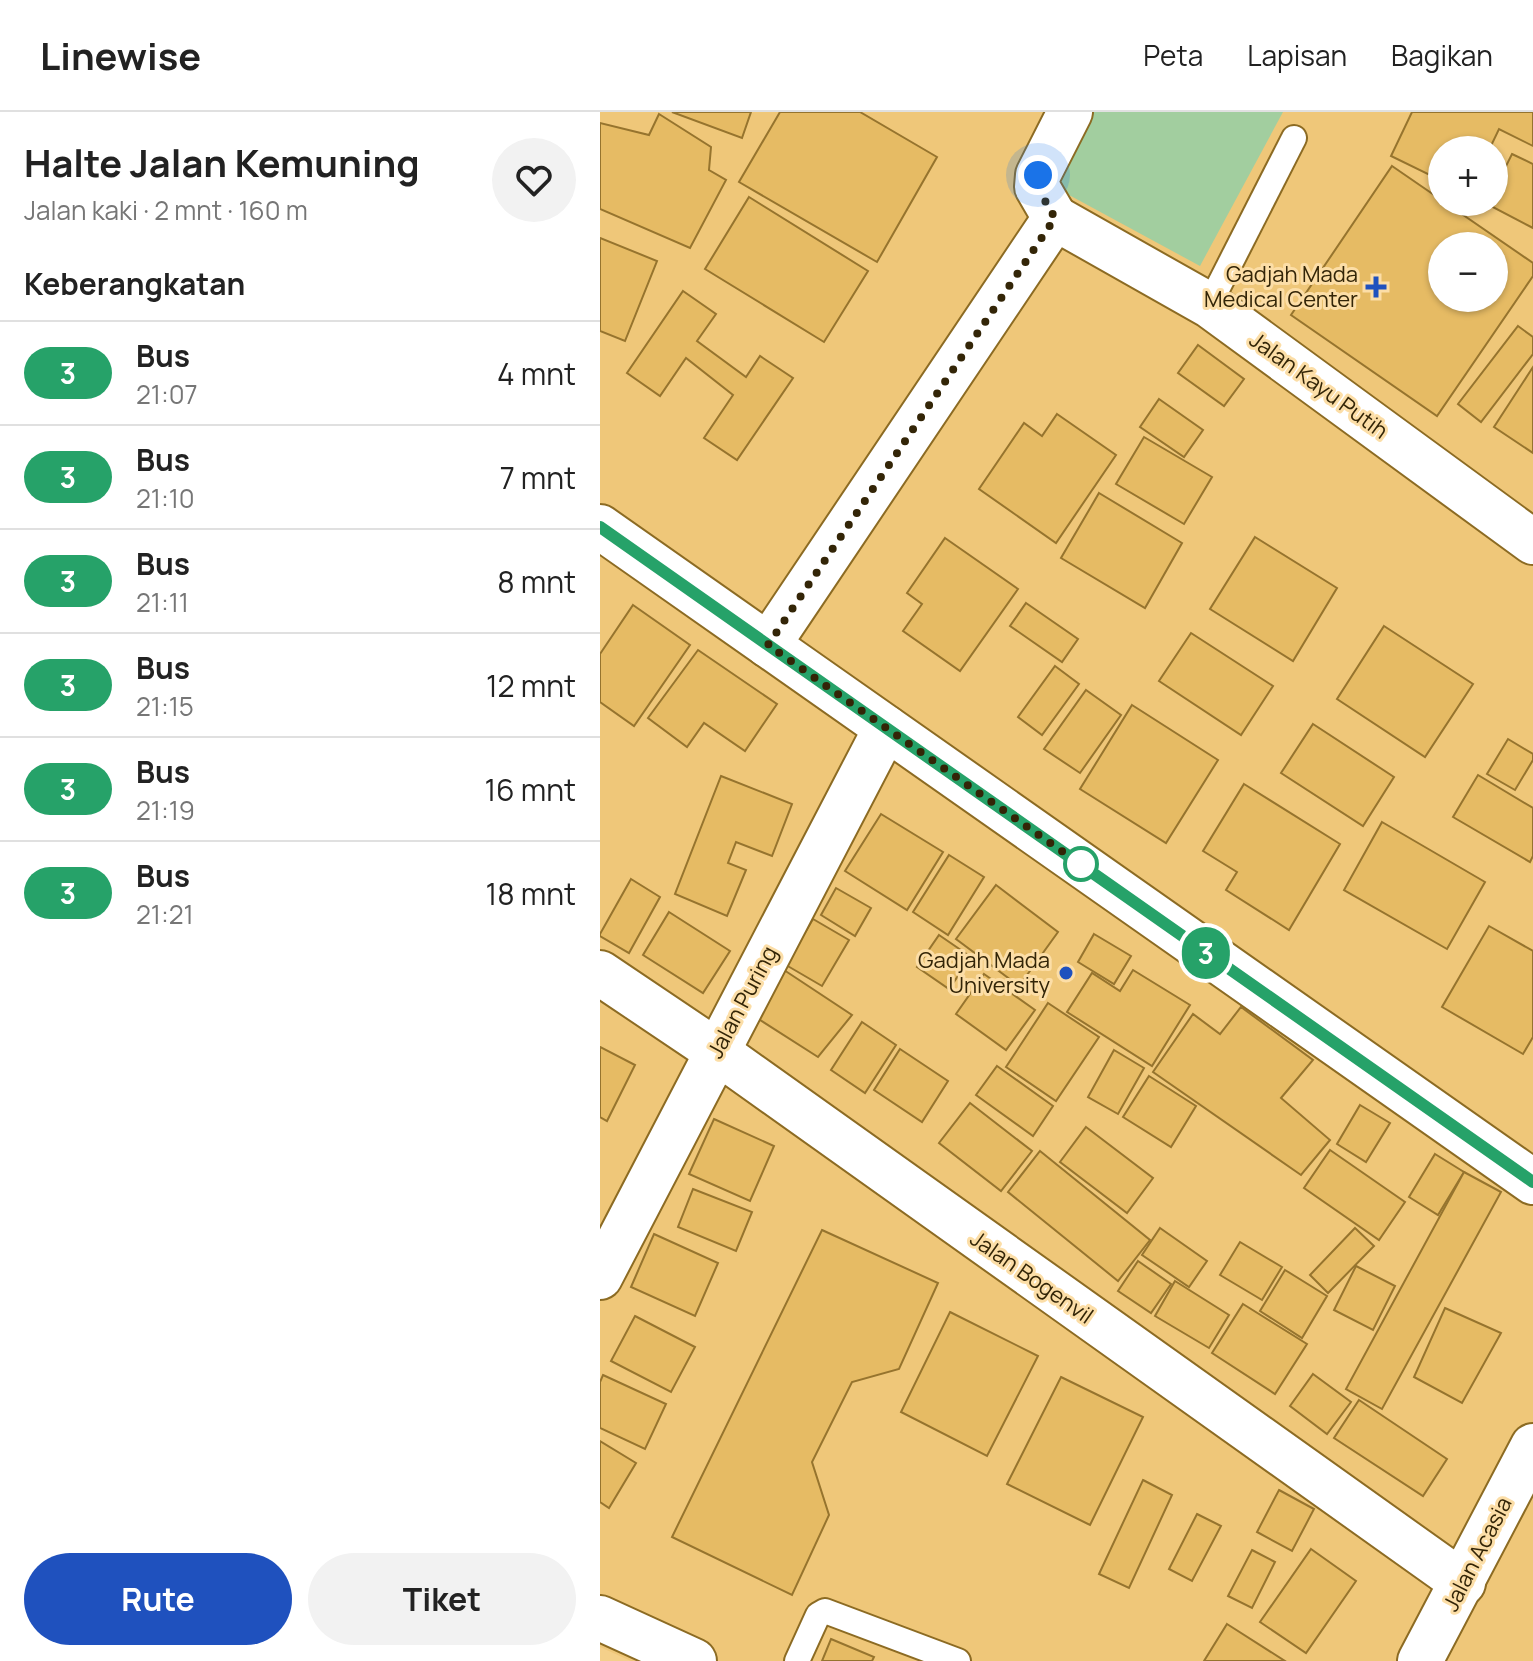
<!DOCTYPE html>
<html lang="id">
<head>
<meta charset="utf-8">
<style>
	:root { --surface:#fff; --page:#f2f2f2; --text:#222; --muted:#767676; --line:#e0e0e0; --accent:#1f51be }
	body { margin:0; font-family:Manrope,sans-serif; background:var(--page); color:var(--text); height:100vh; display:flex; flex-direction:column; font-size:30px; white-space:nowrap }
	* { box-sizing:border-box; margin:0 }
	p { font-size:26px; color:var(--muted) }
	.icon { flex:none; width:44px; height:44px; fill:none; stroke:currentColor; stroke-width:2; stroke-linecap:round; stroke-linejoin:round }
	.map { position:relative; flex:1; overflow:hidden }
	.sheet { display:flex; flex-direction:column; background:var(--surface); width:600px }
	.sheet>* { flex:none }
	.badge { padding:0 16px; border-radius:26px; font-size:28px; line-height:52px }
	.tools { position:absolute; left:828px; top:24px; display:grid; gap:16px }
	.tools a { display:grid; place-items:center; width:80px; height:80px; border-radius:50%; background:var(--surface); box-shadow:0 2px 6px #0004; font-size:40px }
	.you { position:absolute; width:40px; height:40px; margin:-20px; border:6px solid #fff; border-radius:50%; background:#1a73e8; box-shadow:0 0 0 12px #1a73e833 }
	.map>.badge { position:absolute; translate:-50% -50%; box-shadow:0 0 0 4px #fff }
	h2 { padding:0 24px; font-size:30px; line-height:72px }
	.round { display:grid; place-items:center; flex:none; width:84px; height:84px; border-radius:42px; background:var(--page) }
	.headline { display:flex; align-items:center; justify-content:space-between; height:136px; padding:0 24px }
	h1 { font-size:38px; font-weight:700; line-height:60px }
	.action { display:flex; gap:16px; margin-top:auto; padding:16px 24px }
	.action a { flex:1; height:92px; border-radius:48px; background:var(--accent); color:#fff; font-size:32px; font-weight:700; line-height:92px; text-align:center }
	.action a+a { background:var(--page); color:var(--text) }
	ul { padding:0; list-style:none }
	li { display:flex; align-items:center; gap:24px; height:104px; padding:0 24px; border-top:2px solid var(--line) }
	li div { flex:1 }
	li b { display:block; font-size:30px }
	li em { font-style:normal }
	li .badge { min-width:88px; font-weight:700; text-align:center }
	header { display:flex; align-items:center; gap:48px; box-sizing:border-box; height:112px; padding:0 40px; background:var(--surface); border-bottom:2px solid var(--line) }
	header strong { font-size:38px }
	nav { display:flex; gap:44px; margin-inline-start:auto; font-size:28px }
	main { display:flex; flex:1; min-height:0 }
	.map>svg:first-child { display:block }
	.built { fill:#efc779; fill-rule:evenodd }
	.green { fill:#a2ce9f }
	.building { fill:#e6bb64; stroke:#96742e; stroke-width:2; fill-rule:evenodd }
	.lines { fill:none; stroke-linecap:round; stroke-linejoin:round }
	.lane-casing { stroke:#8c6b23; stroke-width:28 }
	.street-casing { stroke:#8c6b23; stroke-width:48 }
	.secondary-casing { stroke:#8c6b23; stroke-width:48 }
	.lane { stroke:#fff; stroke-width:24 }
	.street { stroke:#fff; stroke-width:44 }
	.secondary { stroke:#fff; stroke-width:44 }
	.line-casing { stroke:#fff; stroke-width:18 }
	.line { stroke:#26a269; stroke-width:12 }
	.walk { stroke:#332507; stroke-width:8; stroke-dasharray:0 14.4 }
	.poi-dot { fill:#1f51be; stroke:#fcdea7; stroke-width:3 }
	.stop-dot { fill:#fff; stroke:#26a269; stroke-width:4 }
	.labels { text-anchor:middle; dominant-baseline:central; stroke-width:6; stroke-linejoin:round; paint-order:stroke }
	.poi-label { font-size:22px; fill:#332507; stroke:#fcdea7; text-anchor:end }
	.street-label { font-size:22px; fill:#332507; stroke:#fcdea7 }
</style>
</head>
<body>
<header>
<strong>Linewise</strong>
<nav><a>Peta</a><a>Lapisan</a><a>Bagikan</a></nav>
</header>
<main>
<section class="sheet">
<div class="headline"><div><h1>Halte Jalan Kemuning</h1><p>Jalan kaki · 2 mnt · 160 m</p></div><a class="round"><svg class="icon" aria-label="heart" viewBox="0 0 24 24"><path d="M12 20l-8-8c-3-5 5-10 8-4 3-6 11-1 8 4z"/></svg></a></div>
<h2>Keberangkatan</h2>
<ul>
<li><span class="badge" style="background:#26a269;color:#fff">3</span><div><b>Bus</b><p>21:07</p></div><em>4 mnt</em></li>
<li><span class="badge" style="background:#26a269;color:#fff">3</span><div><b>Bus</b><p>21:10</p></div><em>7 mnt</em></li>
<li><span class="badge" style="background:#26a269;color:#fff">3</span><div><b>Bus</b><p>21:11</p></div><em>8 mnt</em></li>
<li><span class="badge" style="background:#26a269;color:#fff">3</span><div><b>Bus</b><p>21:15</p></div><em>12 mnt</em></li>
<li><span class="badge" style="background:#26a269;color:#fff">3</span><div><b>Bus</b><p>21:19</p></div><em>16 mnt</em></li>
<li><span class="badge" style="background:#26a269;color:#fff">3</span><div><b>Bus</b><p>21:21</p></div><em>18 mnt</em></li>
</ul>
<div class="action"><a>Rute</a><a>Tiket</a></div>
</section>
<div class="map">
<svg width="933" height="1549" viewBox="0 0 933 1549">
	<rect width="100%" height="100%" fill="#f4d08a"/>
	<!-- built -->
	<path class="built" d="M0 0H933V1549H31L0 1535ZM842 38H894V90H842ZM842 134H894V186H842Z"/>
	<!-- green -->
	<path class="green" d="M482 0H683L600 154 445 70Z"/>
	<!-- building -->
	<g class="building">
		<path d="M72 0H151L142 26Z"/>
		<path d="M180 0H260L337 45 277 150 139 70Z"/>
		<path d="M812 0H933V34L899 17 889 38H842V69L791 44Z"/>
		<path d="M59 2 111 35 109 58 126 68 90 136 0 97V11L49 23Z"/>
		<path d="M912 42 933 52V116L887 92 894 90V78Z"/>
		<path d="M792 54 933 151V164L837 304 691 203ZM842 134H894V186H842Z"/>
		<path d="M149 85 268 159 224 230 105 157Z"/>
		<path d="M0 126 57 149 25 229 0 219Z"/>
		<path d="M83 179 116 202 97 229 146 265 160 244 193 266 137 348 104 326 133 283 86 246 60 284 27 261Z"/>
		<path d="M918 214 933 225V242L881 310 858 292Z"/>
		<path d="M598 233 644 267 624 294 578 261Z"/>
		<path d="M933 255V341L894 315Z"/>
		<path d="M559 287 603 318 584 345 540 315Z"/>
		<path d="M457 302 516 343 456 431 379 377 424 311 442 324Z"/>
		<path d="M544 325 612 365 584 412 516 372Z"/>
		<path d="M499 381 582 431 545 496 461 446Z"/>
		<path d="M655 425 737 476 693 549 610 497Z"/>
		<path d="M345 426 418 477 360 559 303 519 322 492 307 481Z"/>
		<path d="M426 491 478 527 462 550 410 514Z"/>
		<path d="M33 493 90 533 34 614 0 590V542Z"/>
		<path d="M784 514 873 572 825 645 737 587Z"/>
		<path d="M591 521 673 574 641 623 559 569Z"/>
		<path d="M98 538 177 592 145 639 104 611 87 635 48 606Z"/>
		<path d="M455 554 479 572 442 623 418 605Z"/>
		<path d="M486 578 521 603 480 661 444 637Z"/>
		<path d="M532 593 618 648 566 731 480 677Z"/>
		<path d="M713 612 794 665 763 714 681 661Z"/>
		<path d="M908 627 933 642V648L915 678 887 662Z"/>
		<path d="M878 663 933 696V744L930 750 853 705Z"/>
		<path d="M121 664 192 692 172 744 136 730 128 751 146 758 127 804 75 782Z"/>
		<path d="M644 672 740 732 689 818 626 778 637 760 603 739Z"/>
		<path d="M281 702 343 740 307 798 245 759Z"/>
		<path d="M782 710 885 770 847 837 744 778Z"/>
		<path d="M349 743 384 765 348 823 313 800Z"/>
		<path d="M31 767 60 785 29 841 0 824V822Z"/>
		<path d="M396 773 458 820 419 874 356 827Z"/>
		<path d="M236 776 271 796 255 824 221 803Z"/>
		<path d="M69 800 130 839 103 881 43 843Z"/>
		<path d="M213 807 249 828 222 874 186 853Z"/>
		<path d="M889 814 933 839V925L923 942 842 895Z"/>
		<path d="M494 822 531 844 514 872 478 850Z"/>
		<path d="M339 823 371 845 349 877 317 855Z"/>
		<path d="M184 858 252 903 218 945 157 906Z"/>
		<path d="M533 858 590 893 552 954 467 900 492 861 520 879Z"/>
		<path d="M384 862 435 898 406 938 356 902Z"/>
		<path d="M448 891 499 925 456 989 406 955Z"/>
		<path d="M641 895 713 948 681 986 730 1028 701 1063 553 960 593 902 620 922Z"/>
		<path d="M262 910 296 933 265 981 231 958Z"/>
		<path d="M0 935 35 953 7 1009 0 1005Z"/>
		<path d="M300 937 348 969 322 1010 274 978Z"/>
		<path d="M514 938 544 956 518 1002 488 985Z"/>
		<path d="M397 954 453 994 433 1024 376 983Z"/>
		<path d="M549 964 596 994 571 1035 523 1005Z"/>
		<path d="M370 991 432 1039 401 1079 339 1031Z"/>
		<path d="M760 993 790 1011 766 1050 737 1032Z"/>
		<path d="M114 1007 174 1034 150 1089 89 1062Z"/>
		<path d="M486 1015 553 1066 527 1101 460 1050Z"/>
		<path d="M730 1038 805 1090 779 1128 704 1076Z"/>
		<path d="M440 1039 550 1128 518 1169 408 1080Z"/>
		<path d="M835 1042 864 1060 838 1103 809 1085Z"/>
		<path d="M864 1060 901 1080 782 1297 746 1277Z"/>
		<path d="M93 1077 152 1100 136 1139 78 1115Z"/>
		<path d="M560 1116 607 1149 589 1175 542 1143Z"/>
		<path d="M755 1116 774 1134 728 1181 710 1163Z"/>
		<path d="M222 1118 338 1171 299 1257 252 1270 212 1350 229 1403 192 1483 72 1425Z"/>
		<path d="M54 1122 118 1151 95 1204 31 1175Z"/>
		<path d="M640 1130 682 1155 662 1188 620 1163Z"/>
		<path d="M538 1149 571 1172 551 1201 518 1179Z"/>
		<path d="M756 1154 795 1174 773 1218 734 1198Z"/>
		<path d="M685 1158 727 1184 702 1226 660 1199Z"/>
		<path d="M575 1169 629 1203 609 1236 555 1204Z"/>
		<path d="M643 1192 707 1232 675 1282 612 1241Z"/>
		<path d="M845 1196 901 1221 862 1291 814 1265Z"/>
		<path d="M350 1200 438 1244 387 1344 301 1300Z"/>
		<path d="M35 1204 95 1235 71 1280 11 1249Z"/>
		<path d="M713 1262 751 1290 727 1322 690 1294Z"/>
		<path d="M3 1263 66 1292 45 1337 0 1316V1270Z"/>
		<path d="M461 1265 543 1305 490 1413 407 1372Z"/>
		<path d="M759 1288 847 1347 823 1384 734 1326Z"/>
		<path d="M0 1329 36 1351 9 1396 0 1390Z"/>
		<path d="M543 1368 572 1383 529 1476 499 1462Z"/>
		<path d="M679 1378 714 1397 692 1439 657 1420Z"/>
		<path d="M597 1402 621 1414 592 1469 569 1457Z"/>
		<path d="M711 1437 756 1469 706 1541 660 1510Z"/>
		<path d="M652 1438 675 1450 652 1496 628 1484Z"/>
		<path d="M627 1512 685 1549H604Z"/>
		<path d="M231 1527 274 1545 272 1549H222Z"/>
	</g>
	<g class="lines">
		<!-- lane casing -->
		<g class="lane-casing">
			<g id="lane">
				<path d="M609 193 694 26"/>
				<path d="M197 1549 218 1503 225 1499 358 1549"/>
			</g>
		</g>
		<!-- street casing -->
		<g class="street-casing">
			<g id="street">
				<path d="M455 106 609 193 933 430"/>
				<path d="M168 533 455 106 437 75 438 63 470 0"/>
				<path d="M0 861 116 939 863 1471"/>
				<path d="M0 1165 286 616"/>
				<path d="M0 1506 94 1549"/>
				<path d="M820 1549 933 1334"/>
			</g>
		</g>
		<!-- secondary casing -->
		<g class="secondary-casing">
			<path id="secondary" d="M0 415 933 1070"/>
		</g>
		<!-- lane -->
		<use href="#lane" class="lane"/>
		<!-- street -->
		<use href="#street" class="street"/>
		<!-- secondary -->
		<use href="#secondary" class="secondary"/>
	</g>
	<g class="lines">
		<!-- line casing -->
		<g class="line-casing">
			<path id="line" d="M0 415 933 1070"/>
		</g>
		<!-- line -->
		<use href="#line" class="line"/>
		<!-- walk -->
		<path class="walk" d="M438 63 437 75 455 106 168 533 493 761 481 752"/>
	</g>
	<!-- markers -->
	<g class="poi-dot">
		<path d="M772 163h8v8h8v8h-8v8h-8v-8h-8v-8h8z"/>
		<circle cx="466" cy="861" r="8"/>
	</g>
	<circle class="stop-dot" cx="481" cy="752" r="16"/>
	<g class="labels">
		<!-- poi labels -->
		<g class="poi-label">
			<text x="758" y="162">Gadjah Mada<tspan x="758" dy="25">Medical Center</tspan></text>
			<text x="450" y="848">Gadjah Mada<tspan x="450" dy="25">University</tspan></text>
		</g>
		<!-- street labels -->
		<g class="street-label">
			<text transform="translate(719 273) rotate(36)">Jalan Kayu Putih</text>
			<text transform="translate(142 890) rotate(-62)">Jalan Puring</text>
			<text transform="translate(432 1165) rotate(35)">Jalan Bogenvil</text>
			<text transform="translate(877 1442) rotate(-63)">Jalan Acasia</text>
		</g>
	</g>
</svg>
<div class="tools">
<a>+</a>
<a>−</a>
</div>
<div class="you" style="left:438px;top:63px"></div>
<b class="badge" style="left:606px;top:841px;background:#26a269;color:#fff">3</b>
</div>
</main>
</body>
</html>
